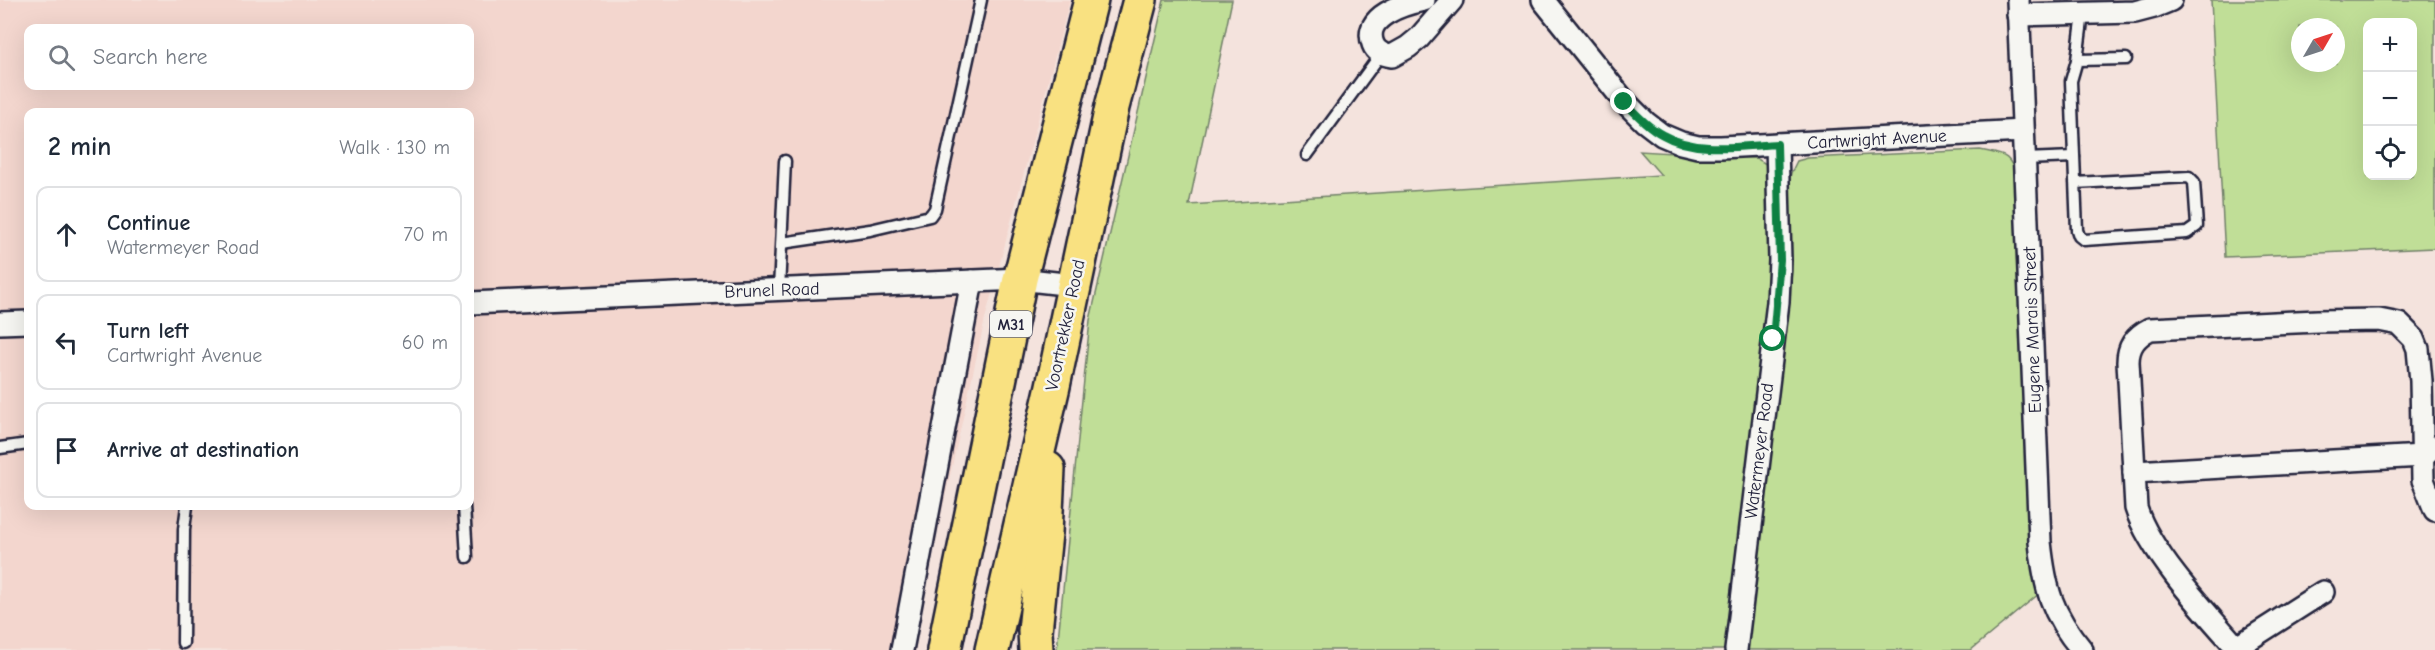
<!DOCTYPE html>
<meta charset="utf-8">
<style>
body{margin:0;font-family:"Comic Neue",sans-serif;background:#f2f2f3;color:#1f2937}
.controls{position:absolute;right:18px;top:18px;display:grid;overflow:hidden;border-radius:12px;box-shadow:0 6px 24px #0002}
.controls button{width:54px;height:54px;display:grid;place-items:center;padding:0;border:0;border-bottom:2px solid #e0e1e3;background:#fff;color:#1f2937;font:30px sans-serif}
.compass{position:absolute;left:2291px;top:18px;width:54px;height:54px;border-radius:50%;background:#fff;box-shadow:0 6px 24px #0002;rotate:51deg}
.stop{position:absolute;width:18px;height:18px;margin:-14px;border:4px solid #0b8043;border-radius:50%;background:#fff}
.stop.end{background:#0b8043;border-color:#fff;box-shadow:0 2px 6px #0008}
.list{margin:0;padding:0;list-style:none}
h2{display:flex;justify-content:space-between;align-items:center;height:78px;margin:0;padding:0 24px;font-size:26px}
h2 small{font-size:20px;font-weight:400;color:#747a83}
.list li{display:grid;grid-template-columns:39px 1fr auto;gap:18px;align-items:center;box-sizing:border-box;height:96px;margin:0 12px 12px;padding:0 12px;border:2px solid #e0e1e3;border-radius:12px}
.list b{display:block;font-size:22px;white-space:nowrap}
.list p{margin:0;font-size:20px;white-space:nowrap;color:#747a83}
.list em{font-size:20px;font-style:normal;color:#747a83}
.icon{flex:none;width:33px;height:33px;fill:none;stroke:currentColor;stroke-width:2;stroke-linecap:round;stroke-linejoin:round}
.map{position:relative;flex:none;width:2435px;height:650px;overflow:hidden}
.search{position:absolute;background:#fff;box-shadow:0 6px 24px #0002;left:24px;top:24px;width:450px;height:66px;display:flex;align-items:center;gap:15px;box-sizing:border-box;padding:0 21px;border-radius:12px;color:#747a83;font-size:22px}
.panel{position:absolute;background:#fff;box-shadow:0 6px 24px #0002;left:24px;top:108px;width:450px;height:402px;border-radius:12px}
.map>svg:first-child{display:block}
.built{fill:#f3d6ce;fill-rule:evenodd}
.green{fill:#c0de97;stroke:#718069;stroke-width:1.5;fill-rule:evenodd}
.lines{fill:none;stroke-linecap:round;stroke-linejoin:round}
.service-casing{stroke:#22223b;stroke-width:15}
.minor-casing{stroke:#22223b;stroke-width:26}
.primary-casing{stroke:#22223b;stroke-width:38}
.service{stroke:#f6f6f2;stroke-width:10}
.minor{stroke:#f6f6f2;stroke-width:21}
.primary{stroke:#f9e181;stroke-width:33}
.route{stroke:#0b8043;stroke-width:8}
.labels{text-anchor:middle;stroke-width:5;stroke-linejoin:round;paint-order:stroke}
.shield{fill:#f6f6f2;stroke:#626272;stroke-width:1.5}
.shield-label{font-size:16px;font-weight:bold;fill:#22223b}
.street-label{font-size:18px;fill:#22223b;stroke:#f6f6f2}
</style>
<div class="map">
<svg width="2435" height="650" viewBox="0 0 2435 650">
<rect width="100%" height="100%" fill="#f4e3dd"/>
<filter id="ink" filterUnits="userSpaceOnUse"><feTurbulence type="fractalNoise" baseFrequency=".0167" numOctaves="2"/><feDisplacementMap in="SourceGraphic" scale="12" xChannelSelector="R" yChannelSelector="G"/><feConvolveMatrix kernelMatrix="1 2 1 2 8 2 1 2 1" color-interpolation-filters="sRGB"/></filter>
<g filter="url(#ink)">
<path class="built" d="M0 0H1070L985 319 911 650H0ZM28 28H470V86H28ZM28 112H470V506H28Z"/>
<g class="green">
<path d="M1164 0H1232L1189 205 1661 175 1640 151 1756 158 1766 164 1771 175 1772 300 1729 650H1057L1090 320Z"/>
<path d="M2211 0H2435V248L2225 257ZM2368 22H2412V176H2368ZM2300 27H2336V63H2300Z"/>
<path d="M1980 150C2002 155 2011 153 2016 177L2040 593 1971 650H1747L1792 271 1788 186 1791 173 1797 161 1808 158Z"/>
</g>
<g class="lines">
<defs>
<g id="service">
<path d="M2077 60 2126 59"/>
<path d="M1307 155 1381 54"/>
<path d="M2024 159 2074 157"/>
<path d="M2075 183 2189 177 2194 182 2197 226 2187 233 2084 240 2079 236 2077 230 2071 81 2077 60 2083 13"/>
<path d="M782 243 870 230 930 216 935 209 981 0"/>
<path d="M779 290 785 161"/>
<path d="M0 448 28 444"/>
<path d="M464 506 467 557"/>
<path d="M183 643 184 529 187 506"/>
</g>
<g id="minor">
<path d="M1424 0C1404 4 1362 16 1373 44 1376 52 1383 55 1392 56L1408 47 1419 38 1452 0"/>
<path d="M1543 0 1625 102 1645 122 1662 135 1681 143 1698 147H1721L2023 131"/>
<path d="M2018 0 2040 542C2045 588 2051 613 2082 650"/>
<path d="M2018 15 2135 12 2154 7 2171 0"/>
<path d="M470 303 1020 279 1073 285"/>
<path d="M0 323 28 322"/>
<path d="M2134 472 2423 456 2433 447"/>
<path d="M2237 647 2323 592"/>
<path d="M902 650 972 281"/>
<path d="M1736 650 1778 302 1780 260 1777 144"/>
<path d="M2239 650C2207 614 2150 553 2136 508L2128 362C2128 346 2136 336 2150 329L2318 321 2379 320 2399 324 2414 339 2418 349 2421 381 2423 480 2435 510"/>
</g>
<g id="primary">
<path d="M944 650 1020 279 1091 0"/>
<path d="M992 650 1053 386 1112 107 1140 0"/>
<path d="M1036 650 1035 631 1045 533 1048 469"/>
</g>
</defs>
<use href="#service" class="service-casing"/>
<use href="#minor" class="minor-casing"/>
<use href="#primary" class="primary-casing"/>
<use href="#service" class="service"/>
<use href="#minor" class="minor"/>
<use href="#primary" class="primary"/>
</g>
</g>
<g class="lines" filter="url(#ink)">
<path class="route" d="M1624 102C1636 114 1648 127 1663 135 1696 154 1740 146 1777 144L1780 260 1773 339"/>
</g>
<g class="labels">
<rect class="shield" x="990" y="311" width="42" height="26" rx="4.5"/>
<g class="shield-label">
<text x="1011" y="330">M31</text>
</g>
<g class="street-label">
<text transform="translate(1877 139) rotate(-3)" y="6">Cartwright Avenue</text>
<text transform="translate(772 290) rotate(-2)" y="6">Brunel Road</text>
<text transform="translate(1065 325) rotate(-78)" y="6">Voortrekker Road</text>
<text transform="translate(2032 330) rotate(-92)" y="6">Eugene Marais Street</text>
<text transform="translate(1759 451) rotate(-83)" y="6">Watermeyer Road</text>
</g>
</g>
</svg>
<div class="controls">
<button>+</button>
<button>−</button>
<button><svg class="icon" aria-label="locate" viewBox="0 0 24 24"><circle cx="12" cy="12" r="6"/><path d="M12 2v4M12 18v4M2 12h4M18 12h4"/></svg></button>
</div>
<svg class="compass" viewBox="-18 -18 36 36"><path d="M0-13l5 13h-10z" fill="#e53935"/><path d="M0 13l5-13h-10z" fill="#747a83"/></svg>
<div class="stop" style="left:1773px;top:339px"></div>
<div class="stop end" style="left:1624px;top:102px"></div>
<div class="search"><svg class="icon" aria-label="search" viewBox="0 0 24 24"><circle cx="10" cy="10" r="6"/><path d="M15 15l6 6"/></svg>Search here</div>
<section class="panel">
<h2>2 min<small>Walk · 130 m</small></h2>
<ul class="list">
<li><svg class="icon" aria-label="ahead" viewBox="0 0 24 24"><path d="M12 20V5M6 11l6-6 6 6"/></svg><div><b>Continue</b><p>Watermeyer Road</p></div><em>70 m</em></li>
<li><svg class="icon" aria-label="left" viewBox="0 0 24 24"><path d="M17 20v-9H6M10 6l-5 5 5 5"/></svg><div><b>Turn left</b><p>Cartwright Avenue</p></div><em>60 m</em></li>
<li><svg class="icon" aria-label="arrive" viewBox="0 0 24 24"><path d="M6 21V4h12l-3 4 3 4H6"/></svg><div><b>Arrive at destination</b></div></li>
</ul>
</section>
</div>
